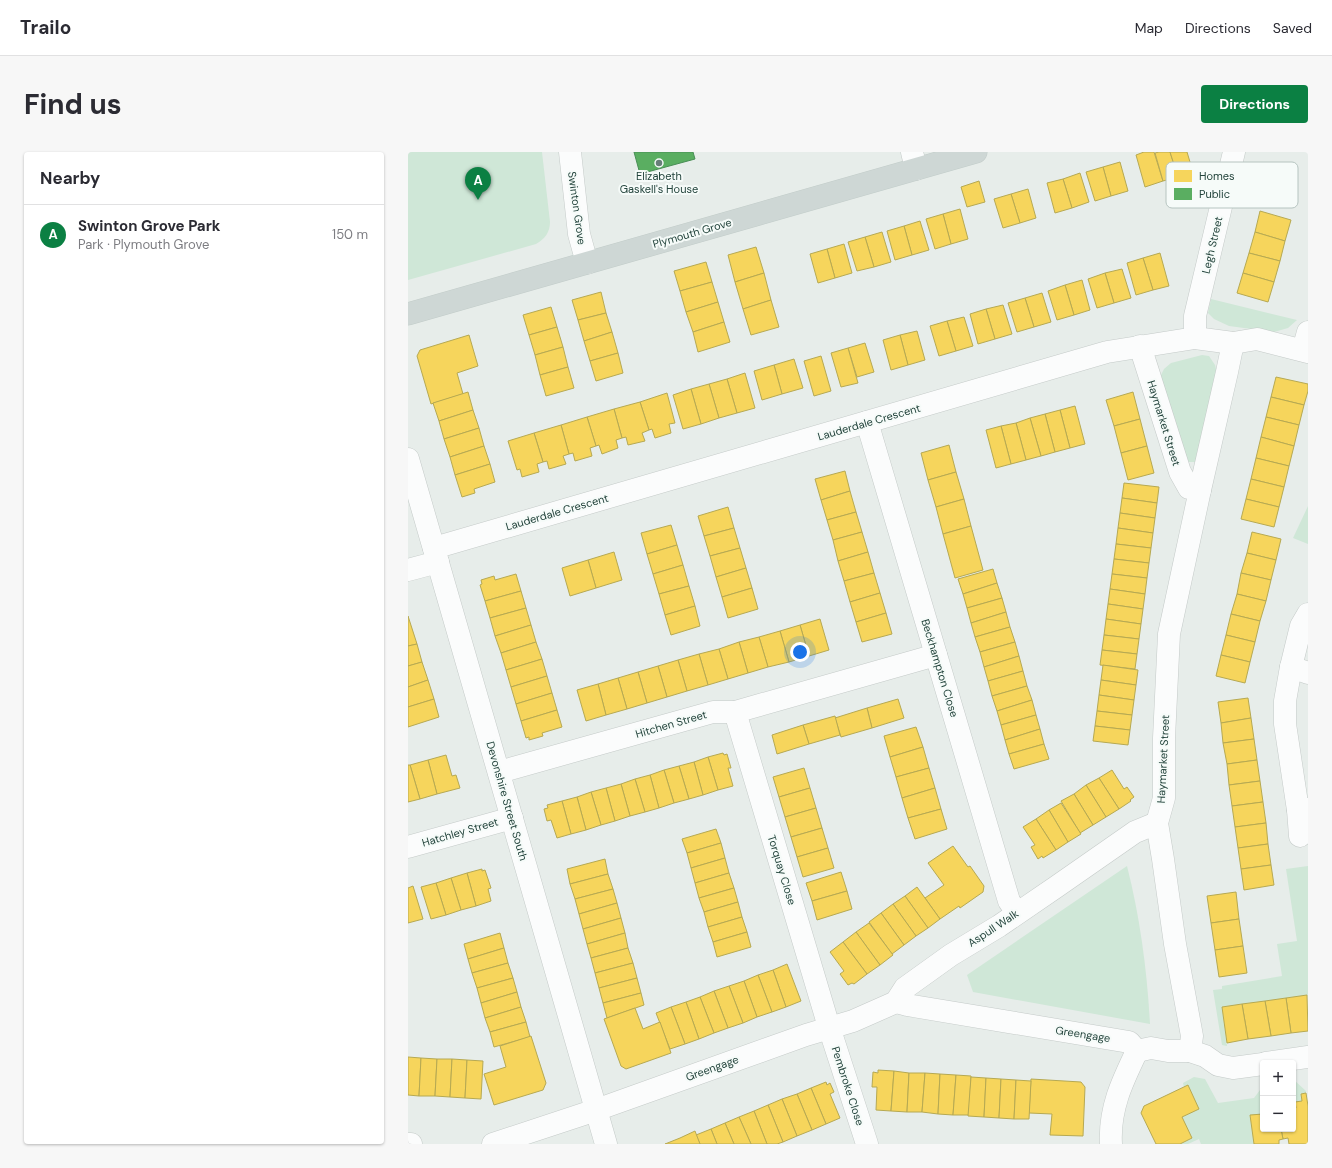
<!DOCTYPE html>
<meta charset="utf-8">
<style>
body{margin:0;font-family:"DM Sans",sans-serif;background:#f7f7f7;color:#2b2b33}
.controls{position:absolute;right:12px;bottom:12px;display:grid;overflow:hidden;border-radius:4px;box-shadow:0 1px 3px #0004}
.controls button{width:36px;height:36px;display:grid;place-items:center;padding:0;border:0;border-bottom:1px solid #e1e1e2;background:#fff;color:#2b2b33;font:20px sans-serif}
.you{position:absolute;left:392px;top:500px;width:14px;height:14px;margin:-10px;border:3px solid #fff;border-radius:50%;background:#1a73e8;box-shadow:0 0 0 6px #1a73e833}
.badge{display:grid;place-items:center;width:26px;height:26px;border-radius:50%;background:#0b8043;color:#fff;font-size:13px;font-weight:700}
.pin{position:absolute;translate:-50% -33px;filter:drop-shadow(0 1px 2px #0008)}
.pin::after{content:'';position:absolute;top:21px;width:14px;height:12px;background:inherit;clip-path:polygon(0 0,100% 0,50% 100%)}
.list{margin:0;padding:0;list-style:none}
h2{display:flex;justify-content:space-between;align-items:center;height:52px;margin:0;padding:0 16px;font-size:17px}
h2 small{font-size:13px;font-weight:400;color:#7c7c81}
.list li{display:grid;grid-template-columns:26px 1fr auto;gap:12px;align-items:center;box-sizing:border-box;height:60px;padding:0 16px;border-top:1px solid #e1e1e2}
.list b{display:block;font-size:15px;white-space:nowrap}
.list p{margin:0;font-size:13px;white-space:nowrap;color:#7c7c81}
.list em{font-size:13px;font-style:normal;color:#7c7c81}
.map{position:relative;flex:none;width:900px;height:992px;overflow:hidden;border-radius:4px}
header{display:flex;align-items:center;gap:24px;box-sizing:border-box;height:56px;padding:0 20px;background:#fff;border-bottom:1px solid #e1e1e2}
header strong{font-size:19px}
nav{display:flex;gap:22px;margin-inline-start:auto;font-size:14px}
.intro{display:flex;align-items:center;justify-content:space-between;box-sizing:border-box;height:96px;padding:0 24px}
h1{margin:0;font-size:28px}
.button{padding:10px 18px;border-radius:4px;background:#0b8043;color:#fff;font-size:14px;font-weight:700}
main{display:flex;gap:24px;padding:0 24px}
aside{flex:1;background:#fff;border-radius:4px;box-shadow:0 1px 3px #0004}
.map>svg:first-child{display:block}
.green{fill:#cfe7d7}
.homes{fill:#f6d55c;stroke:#b6a952}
.public{fill:#5aae61;stroke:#498e56}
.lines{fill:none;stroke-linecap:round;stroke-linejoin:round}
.minor-casing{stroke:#c4cac8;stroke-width:23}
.major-casing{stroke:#c2ccc9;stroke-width:23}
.minor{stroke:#fbfcfc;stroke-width:22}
.major{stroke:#ced7d5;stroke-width:22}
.poi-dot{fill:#677e78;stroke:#f6fbf9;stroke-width:1.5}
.labels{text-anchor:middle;stroke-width:4;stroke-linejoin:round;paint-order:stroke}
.poi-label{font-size:11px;fill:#22433b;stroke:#f6fbf9}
.street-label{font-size:11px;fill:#22433b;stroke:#f6fbf9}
.key{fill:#f6fbf9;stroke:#b6c4c0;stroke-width:1}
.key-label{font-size:11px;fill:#22433b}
</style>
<header>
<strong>Trailo</strong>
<nav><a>Map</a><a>Directions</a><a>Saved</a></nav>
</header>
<div class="intro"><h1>Find us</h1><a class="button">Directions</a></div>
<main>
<aside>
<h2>Nearby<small></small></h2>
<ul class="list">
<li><span class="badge">A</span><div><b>Swinton Grove Park</b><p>Park · Plymouth Grove</p></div><em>150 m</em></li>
</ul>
</aside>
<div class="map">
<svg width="900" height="992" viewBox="0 0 900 992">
<rect width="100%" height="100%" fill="#e7edea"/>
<g class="green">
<path d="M0 0H134L142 70C142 80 137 87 128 92L0 128Z"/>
<path d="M803 147 889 168 880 176 866 180 821 174 806 167 800 161Z"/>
<path d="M794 203 801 204 807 213 809 221 791 306 787 310H780L775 305 752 225 756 217 763 211Z"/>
<path d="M900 354V392L885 386Z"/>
<path d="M719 714C732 765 739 818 742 872L565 840 559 823Z"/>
<path d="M900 714V843L814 855 819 894 814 893 805 838 814 837V834L874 824 869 792 889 789 878 717Z"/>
<path d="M786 925 797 927 810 951 846 946 855 934V962L842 964 846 992H852H793L791 987 780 992H772L784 986 774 965 791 957 780 933 776 935 775 931Z"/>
<path d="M885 927 898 939V941L893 942 894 949 888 956 885 957Z"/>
</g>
<g class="homes">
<path d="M736 0H746L755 29 737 35 728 3Z"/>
<path d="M751 0H762L770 25 755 29 747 1Z"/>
<path d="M762 0H779L785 20 770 25Z"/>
<path d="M712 10 720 39 703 44 695 15Z"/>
<path d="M695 15 703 44 687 49 678 20Z"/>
<path d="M672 21 681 50 664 56 655 27Z"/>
<path d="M655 27 664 56 647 61 639 31Z"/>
<path d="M571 29 577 50 559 55 553 35Z"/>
<path d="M620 37 628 66 612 71 603 42Z"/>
<path d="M603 42 612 71 595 76 586 47Z"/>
<path d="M552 57 560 87 543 92 535 62Z"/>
<path d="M852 59 883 68 877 89 847 80Z"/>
<path d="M535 62 543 92 527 97 518 67Z"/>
<path d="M512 69 521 98 504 103 496 74Z"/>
<path d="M496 74 504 103 487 108 479 79Z"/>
<path d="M474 80 483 110 466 115 457 85Z"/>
<path d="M847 80 877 89 872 109 841 101Z"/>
<path d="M457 85 466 115 449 119 440 90Z"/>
<path d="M436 92 444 121 427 126 419 97Z"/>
<path d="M348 95 356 121 327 130 320 103Z"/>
<path d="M419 97 427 126 410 131 402 102Z"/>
<path d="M752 101 761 134 745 138 735 106Z"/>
<path d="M841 101 872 109 866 130 835 121Z"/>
<path d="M735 106 745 138 728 143 719 111Z"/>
<path d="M298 110 304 130 272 139 266 119Z"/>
<path d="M714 117 723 146 706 151 697 121Z"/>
<path d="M356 121 363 148 335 157 327 130Z"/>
<path d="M697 121 706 151 689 156 680 127Z"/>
<path d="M835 121 866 130 860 150 829 141Z"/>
<path d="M674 128 682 158 666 163 657 133Z"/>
<path d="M304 130 310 150 278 160 272 139Z"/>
<path d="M657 133 666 163 649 168 640 139Z"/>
<path d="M193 140 198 161 170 168 164 148Z"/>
<path d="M634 141 643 170 626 175 617 146Z"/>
<path d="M617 146 626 175 609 180 600 151Z"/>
<path d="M363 148 371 175 343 183 335 157Z"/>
<path d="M310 150 316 170 285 180 278 160Z"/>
<path d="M595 153 604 182 587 187 578 157Z"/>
<path d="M143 155 149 175 121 183 115 163Z"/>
<path d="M578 157 587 187 570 192 562 162Z"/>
<path d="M198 161 204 180 176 189 170 168Z"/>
<path d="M556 165 565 194 548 199 539 169Z"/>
<path d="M539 169 548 199 531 204 522 174Z"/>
<path d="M316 170 322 190 290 200 285 180Z"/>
<path d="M149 175 155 195 127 203 121 183Z"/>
<path d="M509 179 517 208 500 213 492 183Z"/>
<path d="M204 180 210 201 182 209 176 189Z"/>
<path d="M61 183 70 214 49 221 55 242 23 252 9 204 12 198Z"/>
<path d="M492 183 500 213 483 218 475 188Z"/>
<path d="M457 191 466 220 449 225 440 196Z"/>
<path d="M155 195 160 215 132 223 127 203Z"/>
<path d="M440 196 450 231 433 235 423 201Z"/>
<path d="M210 201 215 221 188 229 182 209Z"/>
<path d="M413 204 423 239 406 244 396 209Z"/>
<path d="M386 207 395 236 374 242 366 213Z"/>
<path d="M366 213 374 242 354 248 346 219Z"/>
<path d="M160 215 166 236 138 244 132 223Z"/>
<path d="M337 221 347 256 329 261 319 227Z"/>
<path d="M868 225 900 232V239L896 253 863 245Z"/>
<path d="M319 227 329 261 311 266 301 232Z"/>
<path d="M301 232 311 266 293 272 283 237Z"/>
<path d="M283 237 293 272 275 277 265 243Z"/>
<path d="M60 240 65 258 31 269 25 251Z"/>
<path d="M725 240 732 267 706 274 698 248Z"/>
<path d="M259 241 267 271 261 272 263 281 247 286 244 277 241 278 232 250Z"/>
<path d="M863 245 896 253 891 273 858 265Z"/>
<path d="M232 250 241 278 234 281 237 289 220 293 218 285 214 286 206 257Z"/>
<path d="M667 254 677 292 662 296 652 258Z"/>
<path d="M206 257 214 286 208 288 210 296 194 302 191 293 188 294 179 265Z"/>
<path d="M65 258 71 276 36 287 31 269Z"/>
<path d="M652 258 662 296 647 300 637 262Z"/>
<path d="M637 262 647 300 633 304 622 266Z"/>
<path d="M179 265 188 294 182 296 184 304 167 309 165 301 161 302 153 273Z"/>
<path d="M858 265 891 273 886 294 853 285Z"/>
<path d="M622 266 633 304 618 308 608 271Z"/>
<path d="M732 267 739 294 713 301 706 274Z"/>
<path d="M608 271 618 308 603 312 593 274Z"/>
<path d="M153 273 161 302 155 304 158 312 141 317 139 309 135 310 126 281Z"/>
<path d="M593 274 603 312 588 316 578 278Z"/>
<path d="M71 276 76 294 42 305 36 287Z"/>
<path d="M126 281 135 310 129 312 131 320 114 325 112 317 109 318 100 289Z"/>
<path d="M853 285 886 294 881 314 848 306Z"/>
<path d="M541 293 548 320 520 328 513 301Z"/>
<path d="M76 294 82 312 47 323 42 305Z"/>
<path d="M739 294 746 321 720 328 713 301Z"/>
<path d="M848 306 881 314 876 335 843 327Z"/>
<path d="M82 312 87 330 66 337 67 341 54 345 47 323Z"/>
<path d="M437 319 442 339 413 348 407 327Z"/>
<path d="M548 320 556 347 528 355 520 328Z"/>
<path d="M843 327 876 335 871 355 838 347Z"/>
<path d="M716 331 751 335 749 351 714 346Z"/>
<path d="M442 339 448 360 419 368 413 348Z"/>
<path d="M714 346 749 351 747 366 712 361Z"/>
<path d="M556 347 563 374 535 382 528 355Z"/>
<path d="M838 347 871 355 866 375 833 367Z"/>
<path d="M320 355 326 376 296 384 290 364Z"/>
<path d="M448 360 454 380 425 388 419 368Z"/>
<path d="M712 361 747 366 745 381 710 376Z"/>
<path d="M263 373 269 393 239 402 233 381Z"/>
<path d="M563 374 575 418 547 426 535 382Z"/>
<path d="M326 376 332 396 302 404 296 384Z"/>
<path d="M710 376 745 381 743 396 708 392Z"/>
<path d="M454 380 460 400 430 409 425 388Z"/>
<path d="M844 380 873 387 868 408 839 401Z"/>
<path d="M708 392 743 396 741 411 706 407Z"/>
<path d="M269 393 275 413 245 422 239 402Z"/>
<path d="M332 396 338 416 308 425 302 404Z"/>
<path d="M206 400 214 428 188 436 180 408Z"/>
<path d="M460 400 466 421 436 429 430 409Z"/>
<path d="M839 401 868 408 863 428 833 421Z"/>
<path d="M706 407 741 411 739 426 704 422Z"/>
<path d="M180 408 188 436 162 444 154 416Z"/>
<path d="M275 413 281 434 251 442 245 422Z"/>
<path d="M338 416 344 436 314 445 308 425Z"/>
<path d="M585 417 589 431 555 442 550 427Z"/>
<path d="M466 421 472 441 442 450 436 429Z"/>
<path d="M833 421 863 428 858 449 829 442Z"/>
<path d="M108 422 113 439 77 449 72 433 74 432 73 428 86 424 87 428Z"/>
<path d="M704 422 739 426 737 442 702 437Z"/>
<path d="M589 431 594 446 559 456 555 442Z"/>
<path d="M281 434 287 454 257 463 251 442Z"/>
<path d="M344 436 350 457 320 466 314 445Z"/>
<path d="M702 437 737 442 735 457 700 452Z"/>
<path d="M113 439 118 456 82 466 77 449Z"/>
<path d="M472 441 478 461 448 470 442 450Z"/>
<path d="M829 442 858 449 852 469 823 462Z"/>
<path d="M594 446 598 460 563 471 559 456Z"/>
<path d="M700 452 735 457 733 472 698 467Z"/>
<path d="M287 454 292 474 263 483 257 463Z"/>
<path d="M118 456 123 473 87 484 82 466Z"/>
<path d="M598 460 602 475 567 485 563 471Z"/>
<path d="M478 461 484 482 454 490 448 470Z"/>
<path d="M823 462 852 469 847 490 818 483Z"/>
<path d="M0 464 9 492 0 494Z"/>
<path d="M412 467 421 498 401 504 392 473Z"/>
<path d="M698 467 733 472 731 487 696 483Z"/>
<path d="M123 473 128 490 93 501 87 484Z"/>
<path d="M392 473 401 504 381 510 372 479Z"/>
<path d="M602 475 607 490 572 500 567 485Z"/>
<path d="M372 479 381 510 360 515 351 485Z"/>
<path d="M696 483 731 487 729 502 694 498Z"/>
<path d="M818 483 847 490 842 510 813 503Z"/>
<path d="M351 485 360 515 340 521 331 490Z"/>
<path d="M128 490 134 507 98 518 93 501Z"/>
<path d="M331 490 340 521 320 527 311 497Z"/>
<path d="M607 490 611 504 576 515 572 500Z"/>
<path d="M9 492 14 510 0 514V494Z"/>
<path d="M311 497 320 527 300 533 291 502Z"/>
<path d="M694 498 729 502 727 517 692 513Z"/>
<path d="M291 502 300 533 279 539 270 508Z"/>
<path d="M813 503 842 510 837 531 808 524Z"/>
<path d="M611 504 615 519 580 529 576 515Z"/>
<path d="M134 507 139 524 103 535 98 518Z"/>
<path d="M270 508 279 539 259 545 250 514Z"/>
<path d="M14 510 20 528 0 535V514Z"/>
<path d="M695 513 730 518 728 533 693 528Z"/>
<path d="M250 514 259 545 239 551 230 520Z"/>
<path d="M615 519 619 534 584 544 580 529Z"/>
<path d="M230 520 239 551 219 557 210 526Z"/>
<path d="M139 524 144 541 108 552 103 535Z"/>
<path d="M210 526 219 557 198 563 190 532Z"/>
<path d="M20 528 26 547 0 555V535Z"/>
<path d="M693 528 728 533 726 548 691 543Z"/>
<path d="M190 532 198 563 178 569 169 538Z"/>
<path d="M619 534 624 548 589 559 584 544Z"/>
<path d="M144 541 149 558 113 569 108 552Z"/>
<path d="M691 543 726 548 724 563 689 559Z"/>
<path d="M840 546 843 566 813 571 810 550Z"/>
<path d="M26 547 31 565 0 575V555Z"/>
<path d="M490 547 496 566 464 576 459 556Z"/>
<path d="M624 548 628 563 593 573 589 559Z"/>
<path d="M459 556 464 576 433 585 427 566Z"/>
<path d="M149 558 154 575 134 581 135 584 121 588V585L118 586 113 569Z"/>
<path d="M689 559 724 563 722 578 687 574Z"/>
<path d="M628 563 632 577 597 588 593 573Z"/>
<path d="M427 564 432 583 401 592 395 573Z"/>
<path d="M843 566 846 587 815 591 813 571Z"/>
<path d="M395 573 401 592 369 602 364 583Z"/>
<path d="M687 574 722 578 720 593 685 589Z"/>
<path d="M508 575 515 595 482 605 476 584Z"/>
<path d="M632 577 636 592 601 602 597 588Z"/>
<path d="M846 587 849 608 819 612 815 591Z"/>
<path d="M636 592 641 607 606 617 601 602Z"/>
<path d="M515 595 521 616 488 625 482 605Z"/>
<path d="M315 601 316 603 319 602 323 616H320L325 634 310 638 300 605Z"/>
<path d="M38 603 44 624 48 623 52 636 29 642 20 608Z"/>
<path d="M300 605 310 638 295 643 286 610Z"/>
<path d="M20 608 29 642 12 647 2 613Z"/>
<path d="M849 608 852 629 821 633 819 612Z"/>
<path d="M286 610 295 643 281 647 271 614Z"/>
<path d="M0 613H2L12 647 0 650Z"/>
<path d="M271 614 281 647 266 651 256 618Z"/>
<path d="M396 616 402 636 371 645 365 625Z"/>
<path d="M521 616 527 636 494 646 488 625Z"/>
<path d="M256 618 266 651 251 656 242 623Z"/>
<path d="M704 618 716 637 719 635 726 645 722 648 723 649 711 657 691 626Z"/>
<path d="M242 623 251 656 237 660 227 627Z"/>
<path d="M691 626 711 657 698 665 678 633Z"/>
<path d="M227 627 237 660 222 664 213 632Z"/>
<path d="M852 629 855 650 824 654 821 633Z"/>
<path d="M213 632 222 664 207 669 198 636Z"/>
<path d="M678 633 698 665 685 673 666 642Z"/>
<path d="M198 636 207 669 193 673 183 640Z"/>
<path d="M402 636 408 656 377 665 371 645Z"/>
<path d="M527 636 533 657 500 666 494 646Z"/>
<path d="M183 640 193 673 178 678 169 645Z"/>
<path d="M666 642 685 673 672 681 653 649Z"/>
<path d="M169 645 178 678 163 682 154 649Z"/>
<path d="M154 649 163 682 149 686 143 668 139 669 136 657 140 656 139 653Z"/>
<path d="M855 650 858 671 827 675 824 654Z"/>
<path d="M653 651 673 682 660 690 641 658Z"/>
<path d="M408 656 414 676 383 685 377 665Z"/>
<path d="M533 657 539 677 507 687 500 666Z"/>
<path d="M641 658 660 690 648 698 628 667Z"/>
<path d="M628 667 648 698 635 706 634 704 630 707 623 695 627 693 615 675Z"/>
<path d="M858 671 860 692 830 696 827 675Z"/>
<path d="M414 676 420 696 389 705 383 685Z"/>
<path d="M308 677 313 691 279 701 274 687Z"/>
<path d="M313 691 317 706 283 716 279 701Z"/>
<path d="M860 692 863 713 833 717 830 696Z"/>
<path d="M545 694 560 715 562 714 576 734 575 740 552 756 551 754 532 767 517 746 536 733 520 711Z"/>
<path d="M420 696 426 716 395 725 389 705Z"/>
<path d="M317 706 321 721 287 731 283 716Z"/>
<path d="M197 707 200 722 162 732 159 717Z"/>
<path d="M863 713 866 733 836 738 833 717Z"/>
<path d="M74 717V719L77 718 83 736 80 737 83 749 68 754 59 721Z"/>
<path d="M433 720 439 739 404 749 398 731Z"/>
<path d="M59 721 68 754 53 758 43 726Z"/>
<path d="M321 721 326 736 291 746 287 731Z"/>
<path d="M200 722 205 737 167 747 162 732Z"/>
<path d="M43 726 53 758 38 763 28 731Z"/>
<path d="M28 731 38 763 23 767 13 735Z"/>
<path d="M5 734 15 767 0 771V736Z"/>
<path d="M509 735 532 767 520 776 497 744Z"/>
<path d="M326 736 330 750 296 760 291 746Z"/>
<path d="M205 737 209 751 171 762 167 747Z"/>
<path d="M439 739 444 757 409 768 404 749Z"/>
<path d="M828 740 831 767 803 771 799 744Z"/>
<path d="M497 744 520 776 508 784 485 752Z"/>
<path d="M330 750 334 765 300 775 296 760Z"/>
<path d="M209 751 213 766 175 777 171 762Z"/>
<path d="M485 752 508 784 496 793 473 761Z"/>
<path d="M473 761 496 793 484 802 461 770Z"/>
<path d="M334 765 339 780 305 790 300 775Z"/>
<path d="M213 766 217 781 179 792 175 777Z"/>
<path d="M831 767 835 794 807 798 803 771Z"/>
<path d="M461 771 485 803 472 813 448 780Z"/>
<path d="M339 780 343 795 309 805 305 790Z"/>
<path d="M448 780 472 813 459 822 435 790Z"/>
<path d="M92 781 96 796 60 807 56 792Z"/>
<path d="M217 781 220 796 183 806 179 792Z"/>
<path d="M435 790 459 822 446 832 444 831 440 833 432 822 436 819 422 800Z"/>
<path d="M835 794 839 821 811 825 807 798Z"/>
<path d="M96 796 100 811 64 821 60 807Z"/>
<path d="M220 796 225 811 187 821 183 806Z"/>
<path d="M100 811 105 826 69 836 64 821Z"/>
<path d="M225 811 229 826 191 836 187 821Z"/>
<path d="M379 812 393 849 378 855 365 818Z"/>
<path d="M365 818 378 855 364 860 350 823Z"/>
<path d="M350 823 364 860 349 865 336 829Z"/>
<path d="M105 826 109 840 73 851 69 836Z"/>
<path d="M229 826 233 841 195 851 191 836Z"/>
<path d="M336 829 349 865 335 871 321 834Z"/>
<path d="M321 834 335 871 320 876 306 839Z"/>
<path d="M306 839 320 876 306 881 292 845Z"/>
<path d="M109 840 113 855 77 866 73 851Z"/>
<path d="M233 841 236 853 199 866 195 851Z"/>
<path d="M899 843 900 879 883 881 878 846Z"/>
<path d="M292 845 306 881 291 887 278 850Z"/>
<path d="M878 846 883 881 863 884 857 849Z"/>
<path d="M857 849 863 884 840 887 834 852Z"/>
<path d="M278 850 291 887 277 892 263 855Z"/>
<path d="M834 852 840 887 819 891 814 855Z"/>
<path d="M113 855 118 870 82 880 77 866Z"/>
<path d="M263 855 277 892 262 897 248 861Z"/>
<path d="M227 856 235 877 252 870 263 901 218 917 213 914 196 867Z"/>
<path d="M118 870 122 885 86 895 82 880Z"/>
<path d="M123 884 138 931 135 938 86 953 76 922 98 915 92 894Z"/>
<path d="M0 905 13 906 11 944 0 943Z"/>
<path d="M13 906 29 907 27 944H11Z"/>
<path d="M29 907H44L42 945 27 944Z"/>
<path d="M44 907 59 908 57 946 42 945Z"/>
<path d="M59 908 75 909 73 947 57 946Z"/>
<path d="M470 918 486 919 483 959 468 958 469 935H464L465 920 470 921Z"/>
<path d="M486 919 501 921 499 960 483 959Z"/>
<path d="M501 921H517L514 960H499Z"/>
<path d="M517 921 532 922 530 962 514 960Z"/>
<path d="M532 922 548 923 545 963 530 962Z"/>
<path d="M548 923 563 924 561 963H545Z"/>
<path d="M563 925 578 926 576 965 560 964Z"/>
<path d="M578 926 593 927 591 966 576 965Z"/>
<path d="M593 927 608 928 606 967 591 966Z"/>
<path d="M623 927 673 930 677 935 675 984 642 983 644 962 621 961Z"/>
<path d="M608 928 623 929 621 967H606Z"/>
<path d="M418 930 419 933 422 931 426 940 422 942 432 966 418 972 403 936Z"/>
<path d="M780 933 791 957 774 965 784 986 772 992H748L733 961 736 954Z"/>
<path d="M403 936 418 972 404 978 389 942Z"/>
<path d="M898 941 900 954V992H881L880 986 875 987 873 977H885V957L888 956 887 950 894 949 893 942Z"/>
<path d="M389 942 404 978 389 984 374 947Z"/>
<path d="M374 947 389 984 375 990 360 953Z"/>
<path d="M360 953 375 990 369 992H359L346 959Z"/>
<path d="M346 959 359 992H343L331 965Z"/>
<path d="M855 962V977H873L875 987 871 988V992H846L842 963Z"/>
<path d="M331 965 343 992H326L317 971Z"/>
<path d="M317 971 326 992H309L303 977Z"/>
<path d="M303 977 309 992H292L288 983Z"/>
<path d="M287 979 292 992H257L272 986Z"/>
</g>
<path class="public" d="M226 0H285L287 7 232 22Z"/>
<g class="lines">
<defs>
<g id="minor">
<path d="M162 0 171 82 179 111"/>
<path d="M504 0 508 17"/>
<path d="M787 186V164L826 0"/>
<path d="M732 194 772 320 781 336 792 338"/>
<path d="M895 198 900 180"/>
<path d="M459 270 601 749 609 761"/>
<path d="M0 307 198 992"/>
<path d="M26 396 699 200 787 186 825 191 849 187 900 200"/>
<path d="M0 418 30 410"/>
<path d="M900 462 893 474 883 515 900 521"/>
<path d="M883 515 877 549V572L890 658 900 657"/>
<path d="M327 560 421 875 459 992"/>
<path d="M91 620 305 560H327L528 503"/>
<path d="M890 658 892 684"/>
<path d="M0 695 104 666"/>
<path d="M488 850 499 853 721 890 729 899"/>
<path d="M729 899 743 896 760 899H782L797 904 810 913 825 916 855 912"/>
<path d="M782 899 784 884 767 792 755 707 749 671 756 646V586L761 482 792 338 819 220 825 191"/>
<path d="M858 911 900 905"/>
<path d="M0 992H3"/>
<path d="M85 992 188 958 398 883 445 869 488 850 497 836 543 803 591 774 648 735 727 680 749 671"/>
<path d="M703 992C701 957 714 930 729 899"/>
</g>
<path id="major" d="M0 162 568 0"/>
</defs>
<use href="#minor" class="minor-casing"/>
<use href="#major" class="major-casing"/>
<use href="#minor" class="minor"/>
<use href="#major" class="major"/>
</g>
<circle class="poi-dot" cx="251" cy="11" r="4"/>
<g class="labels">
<g class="poi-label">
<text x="251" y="28">Elizabeth<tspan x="251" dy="13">Gaskell's House</tspan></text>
</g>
<g class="street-label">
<text transform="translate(169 56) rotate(82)" y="4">Swinton Grove</text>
<text transform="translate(284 81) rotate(-16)" y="4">Plymouth Grove</text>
<text transform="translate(804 93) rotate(-77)" y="4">Legh Street</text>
<text transform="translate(461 270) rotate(-16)" y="4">Lauderdale Crescent</text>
<text transform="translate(756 271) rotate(73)" y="4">Haymarket Street</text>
<text transform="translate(149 360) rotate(-16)" y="4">Lauderdale Crescent</text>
<text transform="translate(532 516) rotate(73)" y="4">Beckhampton Close</text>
<text transform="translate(263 572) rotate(-16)" y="4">Hitchen Street</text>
<text transform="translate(755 607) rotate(-87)" y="4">Haymarket Street</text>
<text transform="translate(99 649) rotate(74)" y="4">Devonshire Street South</text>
<text transform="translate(52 680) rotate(-16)" y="4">Hatchley Street</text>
<text transform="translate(374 718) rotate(73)" y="4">Torquay Close</text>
<text transform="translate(585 776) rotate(-33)" y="4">Aspull Walk</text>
<text transform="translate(675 882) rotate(9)" y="4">Greengage</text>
<text transform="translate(304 916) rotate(-20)" y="4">Greengage</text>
<text transform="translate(440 934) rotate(72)" y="4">Pembroke Close</text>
</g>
</g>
<rect x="758" y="10" width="132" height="46" rx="6" class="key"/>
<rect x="766" y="18" width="18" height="12" fill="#f6d55c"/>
<rect x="766" y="36" width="18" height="12" fill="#5aae61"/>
<g class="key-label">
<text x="791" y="28">Homes</text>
<text x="791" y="46">Public</text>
</g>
</svg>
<div class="controls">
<button>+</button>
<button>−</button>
</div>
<div class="you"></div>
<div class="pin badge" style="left:70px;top:48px">A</div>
</div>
</main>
